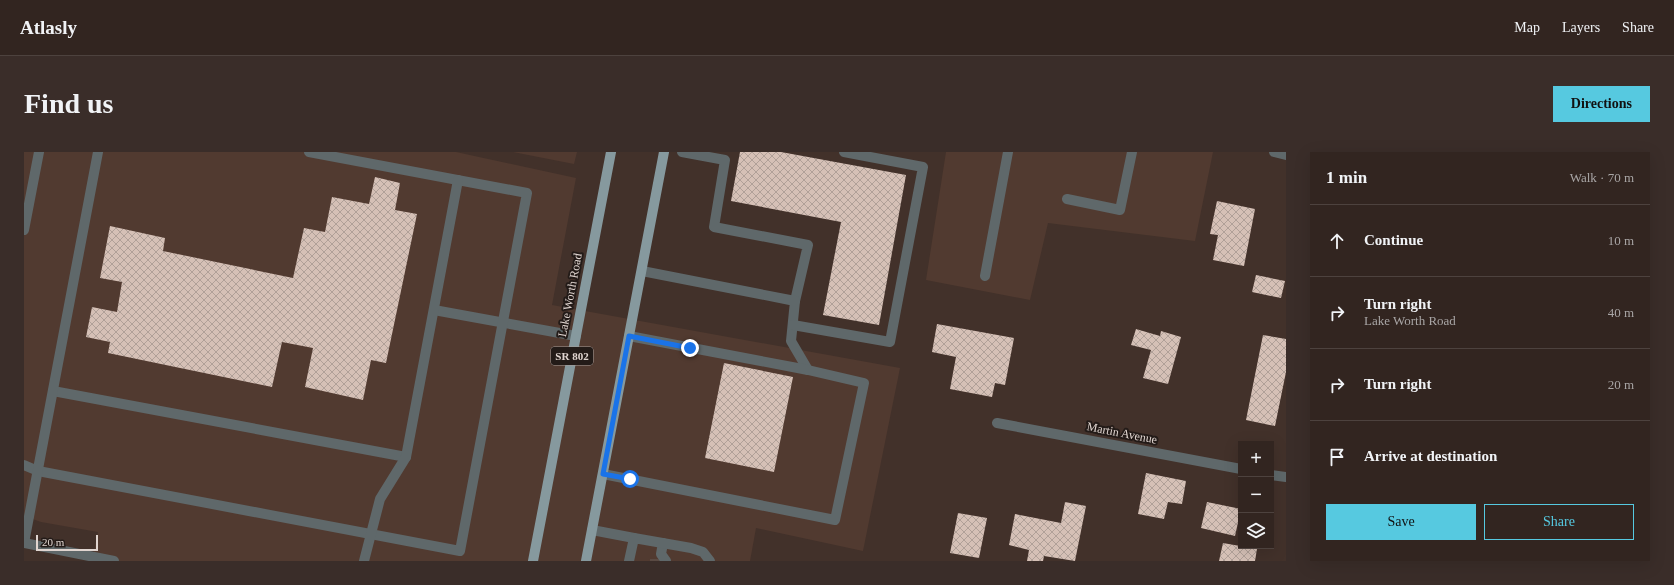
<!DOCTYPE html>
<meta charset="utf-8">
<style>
body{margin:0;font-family:"Times New Roman",serif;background:#3a2d29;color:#f1f3f6}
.controls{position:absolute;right:12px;bottom:12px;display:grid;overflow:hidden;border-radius:0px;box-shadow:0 4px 16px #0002}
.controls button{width:36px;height:36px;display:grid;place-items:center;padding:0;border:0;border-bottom:1px solid #4d423e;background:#322520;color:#f1f3f6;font:20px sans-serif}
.scale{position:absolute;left:12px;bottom:10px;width:62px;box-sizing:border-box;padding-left:4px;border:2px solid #e0d5d0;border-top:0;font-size:11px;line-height:14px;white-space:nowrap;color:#e0d5d0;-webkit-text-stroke:3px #231b18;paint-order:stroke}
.stop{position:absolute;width:12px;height:12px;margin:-9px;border:3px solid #1a73e8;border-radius:50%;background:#fff}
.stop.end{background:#1a73e8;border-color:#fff;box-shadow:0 1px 4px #0008}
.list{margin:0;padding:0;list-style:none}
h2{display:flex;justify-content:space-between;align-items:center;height:52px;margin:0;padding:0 16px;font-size:17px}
h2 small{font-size:13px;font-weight:400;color:#a8a5a5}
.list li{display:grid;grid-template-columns:26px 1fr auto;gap:12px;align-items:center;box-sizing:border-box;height:72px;padding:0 16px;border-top:1px solid #4d423e}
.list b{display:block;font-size:15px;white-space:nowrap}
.list p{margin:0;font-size:13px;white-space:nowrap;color:#a8a5a5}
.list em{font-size:13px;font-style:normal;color:#a8a5a5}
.actions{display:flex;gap:8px;padding:12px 16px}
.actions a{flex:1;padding:9px 0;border:1px solid #56c9e0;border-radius:0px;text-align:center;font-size:14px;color:#56c9e0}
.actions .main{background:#56c9e0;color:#111}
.icon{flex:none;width:22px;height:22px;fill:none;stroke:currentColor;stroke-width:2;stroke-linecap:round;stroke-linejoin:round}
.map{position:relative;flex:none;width:1262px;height:409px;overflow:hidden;border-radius:0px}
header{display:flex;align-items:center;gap:24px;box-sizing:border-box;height:56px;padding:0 20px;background:#322520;border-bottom:1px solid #4d423e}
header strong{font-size:19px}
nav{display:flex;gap:22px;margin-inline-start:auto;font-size:14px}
.intro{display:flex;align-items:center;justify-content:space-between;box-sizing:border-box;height:96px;padding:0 24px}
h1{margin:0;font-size:28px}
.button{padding:10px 18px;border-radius:0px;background:#56c9e0;color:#111;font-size:14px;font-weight:700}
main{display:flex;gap:24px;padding:0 24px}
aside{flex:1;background:#322520;border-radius:0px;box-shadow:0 4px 16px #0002}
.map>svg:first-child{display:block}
.built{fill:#513a30}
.building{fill:url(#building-cross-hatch)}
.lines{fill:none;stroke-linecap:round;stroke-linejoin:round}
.minor-tunnel{stroke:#5a4a43;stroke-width:10;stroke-dasharray:10 5;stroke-linecap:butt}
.minor{stroke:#5f686a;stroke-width:10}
.major{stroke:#86999e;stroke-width:10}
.route{stroke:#1a73e8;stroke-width:5}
.labels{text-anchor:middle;stroke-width:4;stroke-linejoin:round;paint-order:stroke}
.shield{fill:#231b18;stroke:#a79d99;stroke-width:1}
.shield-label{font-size:11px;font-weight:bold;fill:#e0d5d0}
.street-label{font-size:12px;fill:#e0d5d0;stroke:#231b18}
</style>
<header>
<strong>Atlasly</strong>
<nav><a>Map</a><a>Layers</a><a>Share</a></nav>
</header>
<div class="intro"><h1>Find us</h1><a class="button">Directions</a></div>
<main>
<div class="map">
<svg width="1262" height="409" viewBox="0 0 1262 409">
<defs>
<pattern id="building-cross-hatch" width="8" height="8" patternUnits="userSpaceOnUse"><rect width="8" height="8" fill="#d5c0b6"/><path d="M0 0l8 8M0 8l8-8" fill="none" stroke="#b0a098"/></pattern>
</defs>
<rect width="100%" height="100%" fill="#42312a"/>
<g class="built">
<path d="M0 0H432L552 26 528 153 876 216 839 399 732 376 726 409H68L74 380 17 370 0 364Z"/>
<path d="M489 0H553L550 12Z"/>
<path d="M922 0H1189L1171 89 1024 71 1006 148 902 128Z"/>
</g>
<g class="building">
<path d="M716 0H757L882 23 855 173 799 163 817 70 707 49Z"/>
<path d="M351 25 376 31 371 58 393 62 362 211 347 208 339 248 281 235 289 196 258 190 248 235 84 201 86 190 62 185 68 155 93 160 98 130 76 126 86 74 141 86 139 99 269 126 280 76 301 80 308 45 345 52Z"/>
<path d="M1193 49 1231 57 1220 114 1189 108 1194 83 1186 82Z"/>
<path d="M1232 123 1261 129 1257 146 1228 140Z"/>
<path d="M913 172 990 186 981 233 971 231 968 245 926 237 932 205 908 200Z"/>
<path d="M1112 177 1136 184 1137 179 1157 185 1144 232 1119 226 1127 198 1107 193Z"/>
<path d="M1239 183 1262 187V220L1251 274 1222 268Z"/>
<path d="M700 211 769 225 750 320 681 306Z"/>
<path d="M1122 321 1162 329 1158 352 1144 350 1140 367 1114 362Z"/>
<path d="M1041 350 1062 354 1051 409 1020 404 1019 409H1003L1005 398 985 393 991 362 1037 371Z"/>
<path d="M1183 350 1217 357 1211 384 1177 376Z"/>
<path d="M934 361 963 366 955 406 926 401Z"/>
<path d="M1199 391 1233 397 1231 409H1195Z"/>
</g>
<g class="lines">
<path class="minor-tunnel" d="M631 409V407"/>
<g class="minor">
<path d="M658 0 701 8 690 75 784 93 771 149"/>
<path d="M1250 0 1262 3"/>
<path d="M1043 47 1096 58 1108 0"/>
<path d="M0 78 15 0"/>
<path d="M618 119 771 149 767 189 784 218"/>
<path d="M961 124 984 0"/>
<path d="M410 158 552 184"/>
<path d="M769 173 866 190 899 15 820 0"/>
<path d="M29 239 382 305"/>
<path d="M973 271 1217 317"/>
<path d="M0 313 14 319 436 399 503 41 285 0"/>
<path d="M579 322 811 368 840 231 784 218 605 184"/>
<path d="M1247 323 1262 325"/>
<path d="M568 378 610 386"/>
<path d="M0 391 74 0"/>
<path d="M0 391 90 409"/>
<path d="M639 391 637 402 642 409"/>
<path d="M340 409 356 347 382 305 434 28"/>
<path d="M605 409 610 386 667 396 679 400 686 409"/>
</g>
<g class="major">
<path d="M509 409 587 0"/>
<path d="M562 409 640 0"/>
</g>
</g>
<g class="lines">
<path class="route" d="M606 327 579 322 605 184 666 196"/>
</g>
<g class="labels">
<rect class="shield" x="527" y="195" width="42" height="18" rx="3"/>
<g class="shield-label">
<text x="548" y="208">SR 802</text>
</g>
<g class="street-label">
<text transform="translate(546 143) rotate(-79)" y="4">Lake Worth Road</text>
<text transform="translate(1098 281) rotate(11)" y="4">Martin Avenue</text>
</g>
</g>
</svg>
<div class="controls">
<button>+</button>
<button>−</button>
<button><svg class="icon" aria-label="layers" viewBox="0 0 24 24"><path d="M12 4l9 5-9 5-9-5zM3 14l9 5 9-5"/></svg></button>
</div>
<div class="scale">20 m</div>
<div class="stop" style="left:606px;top:327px"></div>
<div class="stop end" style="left:666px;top:196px"></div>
</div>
<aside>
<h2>1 min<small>Walk · 70 m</small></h2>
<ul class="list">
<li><svg class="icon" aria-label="ahead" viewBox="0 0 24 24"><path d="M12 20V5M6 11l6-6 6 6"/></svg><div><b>Continue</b></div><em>10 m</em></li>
<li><svg class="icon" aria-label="right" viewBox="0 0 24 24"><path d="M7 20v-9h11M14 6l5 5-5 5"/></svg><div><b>Turn right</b><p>Lake Worth Road</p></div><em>40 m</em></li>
<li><svg class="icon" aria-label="right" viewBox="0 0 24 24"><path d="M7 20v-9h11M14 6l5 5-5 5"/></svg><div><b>Turn right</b></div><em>20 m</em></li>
<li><svg class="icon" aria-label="arrive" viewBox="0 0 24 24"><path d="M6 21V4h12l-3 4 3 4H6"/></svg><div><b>Arrive at destination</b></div></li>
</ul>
<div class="actions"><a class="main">Save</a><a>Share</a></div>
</aside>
</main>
